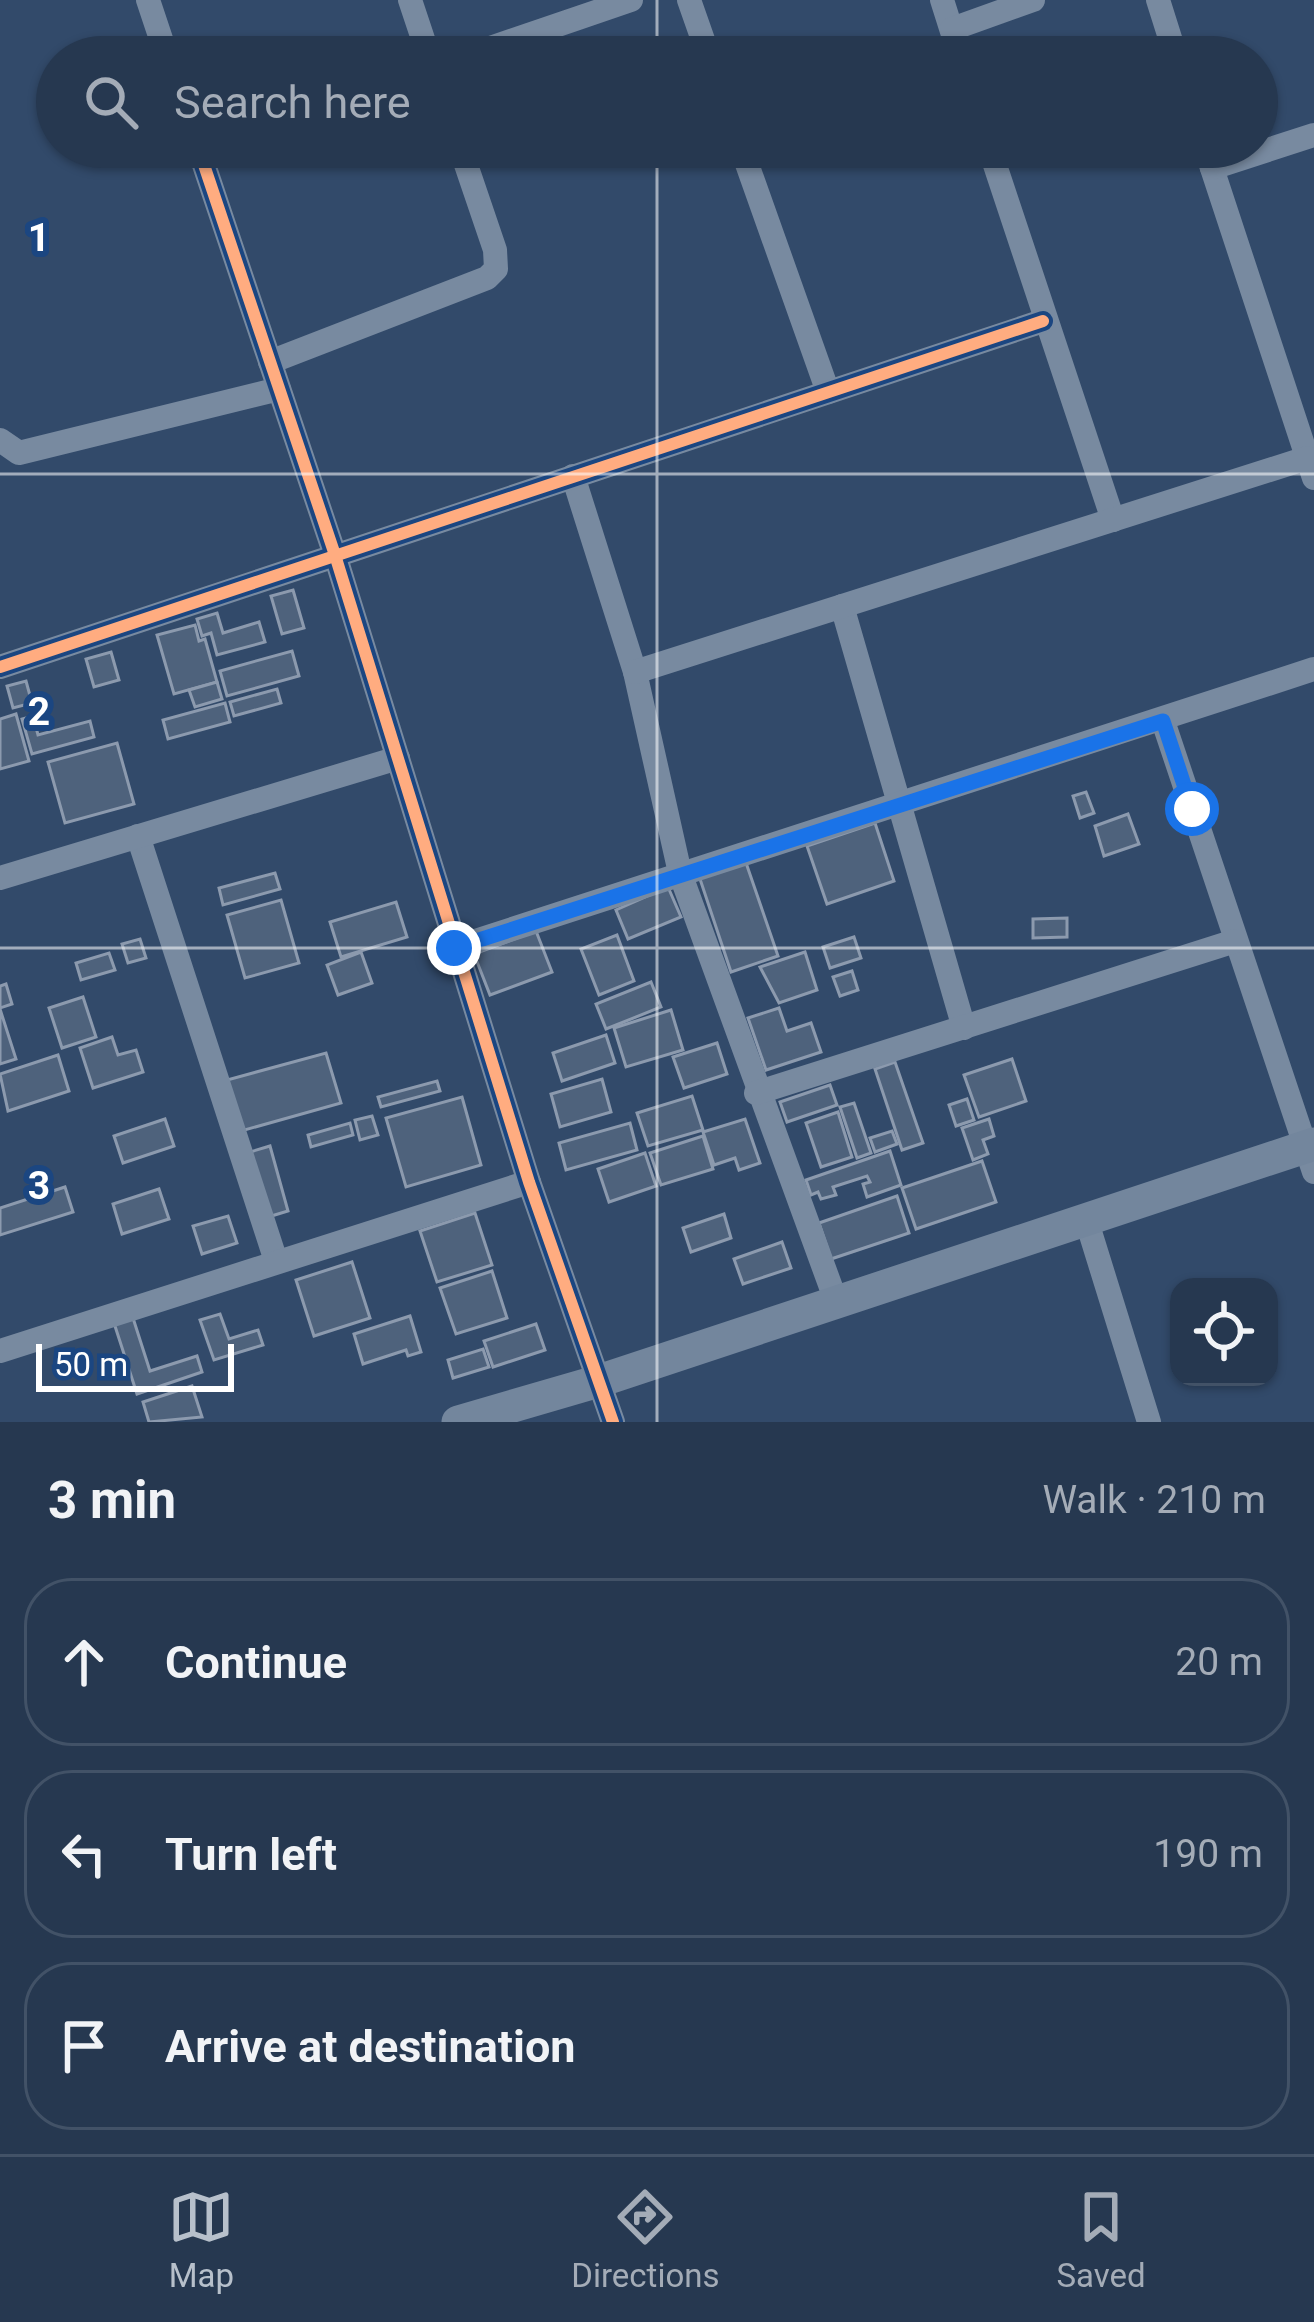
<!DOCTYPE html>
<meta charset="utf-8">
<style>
body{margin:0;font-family:Roboto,sans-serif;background:#32435a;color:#f1f3f6}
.controls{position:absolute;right:36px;bottom:36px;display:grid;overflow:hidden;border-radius:24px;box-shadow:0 3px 9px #0004}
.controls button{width:108px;height:108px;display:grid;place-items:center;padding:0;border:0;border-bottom:3px solid #425267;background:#263850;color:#f1f3f6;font:60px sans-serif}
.scale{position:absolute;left:36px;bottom:30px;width:198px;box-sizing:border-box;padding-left:12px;border:6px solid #fff;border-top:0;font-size:33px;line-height:42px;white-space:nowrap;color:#fff;-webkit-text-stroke:9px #1b4681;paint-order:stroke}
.stop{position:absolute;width:36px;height:36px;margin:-27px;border:9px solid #1a73e8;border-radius:50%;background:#fff}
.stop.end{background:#1a73e8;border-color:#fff;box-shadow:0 3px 12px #0008}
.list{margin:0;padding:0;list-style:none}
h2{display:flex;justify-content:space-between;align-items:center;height:156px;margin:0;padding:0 48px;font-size:51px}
h2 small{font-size:39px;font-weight:400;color:#a4acb7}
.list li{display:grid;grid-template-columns:78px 1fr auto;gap:36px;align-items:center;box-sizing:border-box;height:168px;margin:0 24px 24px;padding:0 24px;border:3px solid #425267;border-radius:48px}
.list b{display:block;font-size:45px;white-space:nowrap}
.list em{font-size:39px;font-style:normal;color:#a4acb7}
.icon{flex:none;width:66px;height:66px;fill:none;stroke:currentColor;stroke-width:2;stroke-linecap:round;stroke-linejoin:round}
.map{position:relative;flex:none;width:1314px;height:1422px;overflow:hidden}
.search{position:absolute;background:#263850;box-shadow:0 3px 9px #0004;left:36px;right:36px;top:36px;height:132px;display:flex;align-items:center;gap:30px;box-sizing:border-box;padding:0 42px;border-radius:66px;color:#a4acb7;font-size:45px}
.sheet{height:732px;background:#263850}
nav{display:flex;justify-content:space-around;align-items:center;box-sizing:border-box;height:168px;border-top:3px solid #425267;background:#263850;font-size:33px;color:#a4acb7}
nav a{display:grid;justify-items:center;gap:6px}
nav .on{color:#b7c0cb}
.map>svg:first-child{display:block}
.building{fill:#4e627c;stroke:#8c9aae;stroke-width:3}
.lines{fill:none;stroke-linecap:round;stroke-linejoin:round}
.street{stroke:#788aa0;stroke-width:24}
.secondary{stroke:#73869d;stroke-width:33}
.cycleway-casing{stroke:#1b4681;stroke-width:20}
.cycleway{stroke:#ffac80;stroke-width:12}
.route{stroke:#1a73e8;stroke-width:15}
.grid{fill:none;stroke:#fff;stroke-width:3;stroke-opacity:0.55}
.grid-label{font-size:39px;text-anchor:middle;font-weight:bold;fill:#fff;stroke:#1b4681;stroke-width:12;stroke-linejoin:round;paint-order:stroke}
</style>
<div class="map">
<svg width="1314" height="1422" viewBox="0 0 1314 1422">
<rect width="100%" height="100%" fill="#324a6a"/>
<g class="building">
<path d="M293 590 304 628 282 634 271 596Z"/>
<path d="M217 613 223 633 259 622 265 642 217 655 211 633 202 636 197 619Z"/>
<path d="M195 625 199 641 205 639 217 682 174 694 157 635Z"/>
<path d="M292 651 299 676 227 696 220 671Z"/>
<path d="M111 652 119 680 94 687 86 659Z"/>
<path d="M26 681 32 703 13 708 7 686Z"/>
<path d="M217 682 222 699 195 707 189 690Z"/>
<path d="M277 689 281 703 234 716 230 702Z"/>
<path d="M225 703 230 722 168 739 163 720Z"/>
<path d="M16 714 29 761 0 769V719Z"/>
<path d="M33 716 38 735 90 721 94 737 32 754 22 719Z"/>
<path d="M117 743 134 804 65 823 48 762Z"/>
<path d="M1086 792 1094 813 1080 818 1073 796Z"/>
<path d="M1128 814 1139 844 1104 856 1095 826Z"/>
<path d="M875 823 894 881 827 904 807 846Z"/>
<path d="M744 857 778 956 731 972 698 873Z"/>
<path d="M275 873 280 889 223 905 219 888Z"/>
<path d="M668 887 681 917 628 939 616 910Z"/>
<path d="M281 900 299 963 245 978 227 915Z"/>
<path d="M396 902 407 937 341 957 330 922Z"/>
<path d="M1067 918V937L1033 938V919Z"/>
<path d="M536 931 552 972 490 995 474 954Z"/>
<path d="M617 935 634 981 599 995 581 949Z"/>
<path d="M854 937 861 958 830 968 823 947Z"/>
<path d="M140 939 146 958 128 963 122 944Z"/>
<path d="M361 952 372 983 338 995 327 965Z"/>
<path d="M805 952 817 990 779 1003 760 967Z"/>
<path d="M109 953 115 970 81 980 76 963Z"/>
<path d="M852 971 858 990 840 996 833 977Z"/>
<path d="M651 982 661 1007 606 1029 596 1004Z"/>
<path d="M6 984 12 1004 0 1008V986Z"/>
<path d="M83 997 96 1037 62 1048 49 1008Z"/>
<path d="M779 1008 787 1031 811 1023 821 1052 766 1070 748 1018Z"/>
<path d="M0 1009 16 1059 0 1064Z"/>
<path d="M671 1010 683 1050 626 1067 614 1028Z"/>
<path d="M606 1035 615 1063 562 1081 553 1053Z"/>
<path d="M112 1037 118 1055 136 1050 143 1072 93 1088 80 1048Z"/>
<path d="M717 1043 727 1074 684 1088 673 1057Z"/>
<path d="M326 1053 341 1103 241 1131 227 1080Z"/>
<path d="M58 1055 69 1091 8 1111 0 1074Z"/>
<path d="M1012 1059 1026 1101 979 1117 964 1075Z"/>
<path d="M895 1062 923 1143 902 1150 875 1069Z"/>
<path d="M602 1079 611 1112 560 1127 551 1094Z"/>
<path d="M437 1081 440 1091 381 1107 378 1097Z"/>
<path d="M830 1085 837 1105 787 1122 780 1102Z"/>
<path d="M692 1096 703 1130 648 1146 637 1113Z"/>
<path d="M462 1097 481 1165 406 1187 386 1118Z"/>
<path d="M967 1099 974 1120 956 1126 949 1105Z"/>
<path d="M854 1103 871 1153 857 1158 840 1107Z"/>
<path d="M838 1112 852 1157 821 1167 806 1123Z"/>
<path d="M372 1116 378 1135 360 1140 355 1120Z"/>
<path d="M165 1119 174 1146 123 1163 114 1136Z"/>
<path d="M745 1119 760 1163 739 1170 735 1158 714 1165 703 1132Z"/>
<path d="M989 1119 994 1136 983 1140 988 1154 973 1160 962 1128Z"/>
<path d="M350 1123 353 1135 311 1147 308 1135Z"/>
<path d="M630 1123 637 1150 566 1170 559 1143Z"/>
<path d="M892 1131 897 1144 875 1152 870 1138Z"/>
<path d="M703 1136 713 1169 661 1185 650 1153Z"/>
<path d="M270 1146 288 1211 268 1217 250 1152Z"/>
<path d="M890 1151 901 1185 867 1197 863 1184 870 1182 867 1176 833 1187 836 1195 821 1199 818 1192 811 1195 806 1180Z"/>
<path d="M645 1153 656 1186 609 1202 598 1169Z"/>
<path d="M982 1161 996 1202 916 1229 902 1188Z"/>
<path d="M65 1187 73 1212 0 1235V1208Z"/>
<path d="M159 1189 169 1219 122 1234 113 1204Z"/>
<path d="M897 1196 909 1233 831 1259 819 1223Z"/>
<path d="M475 1213 492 1265 437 1282 420 1231Z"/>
<path d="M724 1214 731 1238 691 1252 683 1228Z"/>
<path d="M228 1216 237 1243 202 1254 193 1226Z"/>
<path d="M782 1242 791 1268 743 1284 734 1259Z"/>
<path d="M352 1262 370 1318 314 1336 296 1280Z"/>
<path d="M492 1271 507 1318 456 1334 440 1288Z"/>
<path d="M220 1314 229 1339 258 1330 263 1345 214 1360 200 1320Z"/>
<path d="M410 1316 421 1352 408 1356 406 1350 363 1364 354 1334Z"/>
<path d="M133 1318 150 1371 197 1356 202 1372 137 1394 114 1323Z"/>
<path d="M536 1324 545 1350 493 1367 484 1341Z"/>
<path d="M483 1349 489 1367 453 1378 448 1360Z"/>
<path d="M192 1386 202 1417 149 1422 143 1402Z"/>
</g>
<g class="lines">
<g class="street">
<path d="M148 0 167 57"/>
<path d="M410 0 429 57"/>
<path d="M689 0 709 57"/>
<path d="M942 0 960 57"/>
<path d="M1158 0 1176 57"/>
<path d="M952 29 1033 0"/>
<path d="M464 57 631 0"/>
<path d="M198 147 335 555 529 1182 613 1422"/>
<path d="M741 147 828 392"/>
<path d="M989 147 1113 520"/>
<path d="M1205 147 1314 478"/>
<path d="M1212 168 1314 135"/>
<path d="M270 362 487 278 496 269 495 250 460 147"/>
<path d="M0 440 19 453 279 389"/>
<path d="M573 476 635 672 680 873 836 1301"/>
<path d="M842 606 964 1028"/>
<path d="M0 667 1043 321"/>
<path d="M635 672 1307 458"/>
<path d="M1163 721 1314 1172"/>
<path d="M138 836 276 1261"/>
<path d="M0 878 398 758"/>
<path d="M454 948 1314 669"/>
<path d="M756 1093 1235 941"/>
<path d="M1087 1222 1149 1422"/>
<path d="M0 1351 529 1182"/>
</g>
<path class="secondary" d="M458 1422 599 1381 1314 1144"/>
<defs>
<g id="cycleway">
<path d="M198 147 335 555 529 1182 613 1422"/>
<path d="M0 667 1043 321"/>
</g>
</defs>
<use href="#cycleway" class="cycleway-casing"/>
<use href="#cycleway" class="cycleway"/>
</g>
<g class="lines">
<path class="route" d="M454 948 1163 721 1192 809"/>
</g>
<path class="grid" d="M657 0V57M657 147V1422M0 474H1314M0 948H1314"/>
<g class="grid-label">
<text x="39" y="251">1</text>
<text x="39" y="725">2</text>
<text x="39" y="1199">3</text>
</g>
</svg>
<div class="controls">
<button><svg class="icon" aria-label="locate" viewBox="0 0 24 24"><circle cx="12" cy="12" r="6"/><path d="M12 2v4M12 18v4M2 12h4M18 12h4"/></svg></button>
</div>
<div class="scale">50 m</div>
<div class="stop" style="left:1192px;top:809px"></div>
<div class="stop end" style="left:454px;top:948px"></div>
<div class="search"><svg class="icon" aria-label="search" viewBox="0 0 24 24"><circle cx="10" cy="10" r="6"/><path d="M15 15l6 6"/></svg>Search here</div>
</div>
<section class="sheet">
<h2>3 min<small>Walk · 210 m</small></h2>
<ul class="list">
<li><svg class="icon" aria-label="ahead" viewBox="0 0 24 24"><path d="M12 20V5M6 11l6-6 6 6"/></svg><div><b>Continue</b></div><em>20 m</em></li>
<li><svg class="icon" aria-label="left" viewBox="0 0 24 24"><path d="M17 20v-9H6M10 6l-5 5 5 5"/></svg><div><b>Turn left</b></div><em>190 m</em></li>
<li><svg class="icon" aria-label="arrive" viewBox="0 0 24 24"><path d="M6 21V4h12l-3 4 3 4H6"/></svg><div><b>Arrive at destination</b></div></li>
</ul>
</section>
<nav>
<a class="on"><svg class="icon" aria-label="map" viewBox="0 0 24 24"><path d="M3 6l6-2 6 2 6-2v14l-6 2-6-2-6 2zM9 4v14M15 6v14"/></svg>Map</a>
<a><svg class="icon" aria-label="directions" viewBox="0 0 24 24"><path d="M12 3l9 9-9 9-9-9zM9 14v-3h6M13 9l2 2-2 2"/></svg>Directions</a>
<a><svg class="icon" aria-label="saved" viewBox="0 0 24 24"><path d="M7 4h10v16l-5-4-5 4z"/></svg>Saved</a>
</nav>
